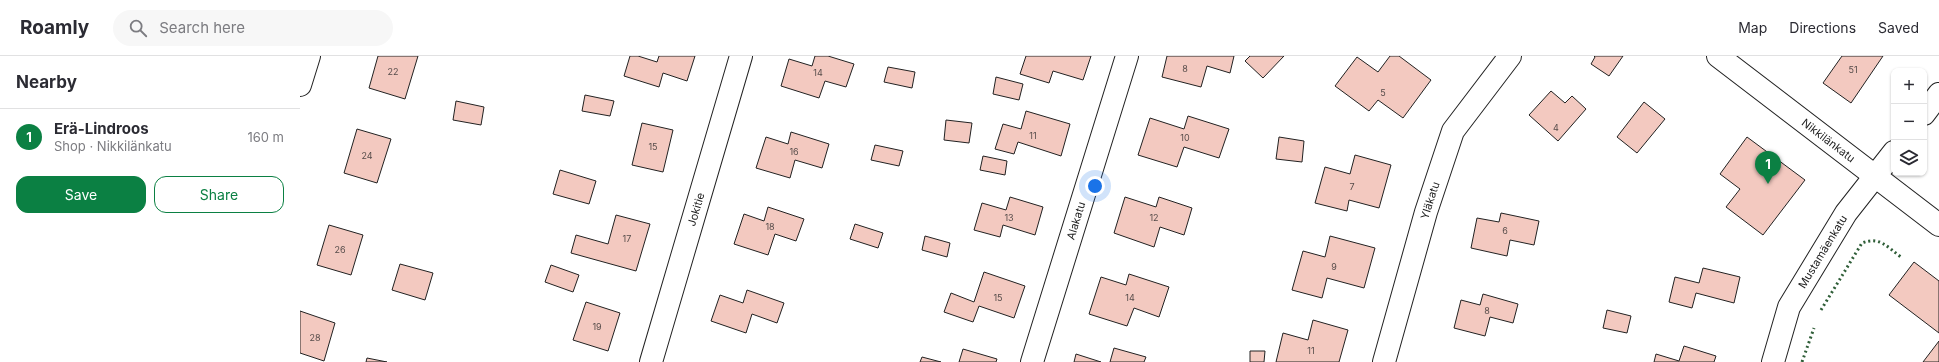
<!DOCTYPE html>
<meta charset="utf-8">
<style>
body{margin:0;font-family:Inter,sans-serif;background:#f7f7f7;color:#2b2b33}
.controls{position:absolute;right:12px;top:12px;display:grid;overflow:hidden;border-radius:8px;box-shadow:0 1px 3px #0004}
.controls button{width:36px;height:36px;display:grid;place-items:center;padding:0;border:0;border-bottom:1px solid #e1e1e2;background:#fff;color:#2b2b33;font:20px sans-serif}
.you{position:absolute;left:795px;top:130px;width:14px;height:14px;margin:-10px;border:3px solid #fff;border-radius:50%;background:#1a73e8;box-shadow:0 0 0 6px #1a73e833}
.badge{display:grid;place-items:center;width:26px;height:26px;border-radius:50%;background:#0b8043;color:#fff;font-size:13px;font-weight:700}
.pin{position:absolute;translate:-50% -33px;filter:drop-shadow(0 1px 2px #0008)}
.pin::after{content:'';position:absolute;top:21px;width:14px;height:12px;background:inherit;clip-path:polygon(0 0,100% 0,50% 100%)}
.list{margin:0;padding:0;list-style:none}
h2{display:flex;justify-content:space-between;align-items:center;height:52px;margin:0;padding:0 16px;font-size:17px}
h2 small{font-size:13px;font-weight:400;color:#7c7c81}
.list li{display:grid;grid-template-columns:26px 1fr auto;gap:12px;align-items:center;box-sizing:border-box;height:56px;padding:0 16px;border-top:1px solid #e1e1e2}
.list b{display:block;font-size:15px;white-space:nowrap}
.list p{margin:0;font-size:13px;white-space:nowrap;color:#7c7c81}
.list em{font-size:13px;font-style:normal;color:#7c7c81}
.actions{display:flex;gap:8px;padding:12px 16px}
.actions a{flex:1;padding:9px 0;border:1px solid #0b8043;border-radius:12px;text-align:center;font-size:14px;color:#0b8043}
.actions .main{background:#0b8043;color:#fff}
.icon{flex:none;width:22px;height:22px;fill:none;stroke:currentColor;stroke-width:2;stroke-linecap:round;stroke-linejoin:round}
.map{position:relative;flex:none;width:1639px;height:306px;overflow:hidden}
header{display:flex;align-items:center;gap:24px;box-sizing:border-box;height:56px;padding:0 20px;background:#fff;border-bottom:1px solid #e1e1e2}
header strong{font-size:19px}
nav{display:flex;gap:22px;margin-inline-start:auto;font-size:14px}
.search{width:280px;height:36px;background:#f7f7f7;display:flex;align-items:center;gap:10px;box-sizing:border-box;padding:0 14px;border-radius:22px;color:#7c7c81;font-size:15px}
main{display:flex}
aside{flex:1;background:#fff}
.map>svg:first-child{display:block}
.building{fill:#f3c9c0;stroke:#222}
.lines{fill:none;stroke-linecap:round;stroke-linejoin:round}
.street-casing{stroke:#222;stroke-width:24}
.street{stroke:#fff;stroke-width:22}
.hedge{stroke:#2f5e38;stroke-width:3;stroke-dasharray:2 3;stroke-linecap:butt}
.labels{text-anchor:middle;stroke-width:3;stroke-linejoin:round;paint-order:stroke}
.number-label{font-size:9px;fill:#564c4a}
.street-label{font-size:11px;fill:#222;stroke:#fff}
</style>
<header>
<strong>Roamly</strong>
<div class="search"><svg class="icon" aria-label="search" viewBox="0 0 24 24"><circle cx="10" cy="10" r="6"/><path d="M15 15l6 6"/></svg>Search here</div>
<nav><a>Map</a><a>Directions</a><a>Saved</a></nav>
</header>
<main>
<aside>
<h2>Nearby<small></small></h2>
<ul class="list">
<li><span class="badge">1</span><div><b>Erä-Lindroos</b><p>Shop · Nikkilänkatu</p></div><em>160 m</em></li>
</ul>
<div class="actions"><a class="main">Save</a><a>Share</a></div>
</aside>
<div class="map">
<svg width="1639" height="306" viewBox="0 0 1639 306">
<rect width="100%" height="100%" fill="#fff"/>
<g class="building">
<path d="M78 0H118L105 43 69 32Z"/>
<path d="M330 0H338L357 6 359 0H395L387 25 363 17 359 31 324 20Z"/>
<path d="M515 0H528L554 8 546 31 525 25 519 42 481 30 489 3 512 10Z"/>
<path d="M726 0H791L783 24 753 15 749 27 720 18Z"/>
<path d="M867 0H934L930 17 907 10 901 31 862 21Z"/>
<path d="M950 0H984L963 22 945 5Z"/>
<path d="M1090 0H1099L1131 24 1103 62 1078 44 1069 55 1035 30 1057 1 1078 16Z"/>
<path d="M1294 0H1323L1309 20 1291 8 1295 1Z"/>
<path d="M1542 0H1583L1551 47 1523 27Z"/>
<path d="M588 11 615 16 612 32 584 26Z"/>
<path d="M696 21 723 28 719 44 693 38Z"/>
<path d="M1251 35 1265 47 1272 40 1286 53 1258 85 1229 59Z"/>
<path d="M285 39 314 45 310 60 282 55Z"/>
<path d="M156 45 184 51 181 69 153 64Z"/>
<path d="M1344 46 1365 63 1337 97 1317 81Z"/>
<path d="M726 55 770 68 761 100 718 86 714 98 695 93 703 68 721 73Z"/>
<path d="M888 60 929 73 919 102 884 91 877 111 838 99 850 62 884 73Z"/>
<path d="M646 64 672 67 669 87 644 84Z"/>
<path d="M342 67 373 74 363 116 332 109Z"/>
<path d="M57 73 91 83 77 127 44 117Z"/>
<path d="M491 76 529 88 522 112 495 104 490 122 456 112 466 81 488 88Z"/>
<path d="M979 81 1004 85 1002 106 976 103Z"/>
<path d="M1447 81 1505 124 1463 179 1426 151 1440 133 1420 118Z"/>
<path d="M575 89 603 95 599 110 571 104Z"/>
<path d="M1055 99 1091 109 1079 152 1049 144 1047 155 1015 147 1025 111 1050 118Z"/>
<path d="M683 100 707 105 705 119 680 114Z"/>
<path d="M260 114 296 125 289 148 253 138Z"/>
<path d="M710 141 743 151 735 179 703 169 700 181 674 174 682 147 706 154Z"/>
<path d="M825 141 856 151 859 141 892 152 884 179 860 171 854 191 814 177Z"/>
<path d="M468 151 504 163 496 185 475 178 468 199 434 188 444 158 464 165Z"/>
<path d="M1201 157 1239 165 1234 189 1210 184 1207 200 1171 192 1177 162 1199 166Z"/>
<path d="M316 159 350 168 336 215 271 197 276 179 308 188Z"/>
<path d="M555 168 583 177 578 192 550 183Z"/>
<path d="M29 169 63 179 51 219 17 209Z"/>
<path d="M625 180 650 187 647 201 622 194Z"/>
<path d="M1030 180 1075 192 1064 232 1027 222 1022 242 992 234 1003 195 1025 201Z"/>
<path d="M1614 206 1639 225V277L1589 239Z"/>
<path d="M100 208 133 217 125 244 92 234Z"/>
<path d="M251 209 279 219 273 236 245 226Z"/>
<path d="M1403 212 1440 221 1434 247 1396 237 1392 252 1369 246 1375 221 1399 227Z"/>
<path d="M684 216 725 230 714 262 679 250 673 266 644 256 651 237 674 246Z"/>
<path d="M829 218 869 231 859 261 834 252 827 270 789 258 801 221 826 229Z"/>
<path d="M447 234 484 247 477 267 452 258 446 277 411 265 420 239 443 247Z"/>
<path d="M1183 238 1218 248 1213 267 1190 261 1185 280 1154 272 1161 244 1180 249Z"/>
<path d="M286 246 320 257 308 295 273 284Z"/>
<path d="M1307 254 1331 260 1327 277 1303 272Z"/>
<path d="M0 255 35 267 24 305 0 297Z"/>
<path d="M1013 264 1048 274 1039 306H976L983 277 1008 284Z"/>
<path d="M1639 285V306H1623Z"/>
<path d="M1384 290 1416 300 1414 306H1354L1356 298 1379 305Z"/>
<path d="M814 292 846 301 844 306H810Z"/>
<path d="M663 293 697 303 696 306H659Z"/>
<path d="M950 295H965L964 306H950Z"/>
<path d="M776 298 801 306H774Z"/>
<path d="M622 301 641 306H620Z"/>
<path d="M67 302 87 306H66Z"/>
</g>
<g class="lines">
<defs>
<g id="street">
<path id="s1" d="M1418 0 1639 169"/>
<path d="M0 29 9 0"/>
<path d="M1624 58 1639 38"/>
<path id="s2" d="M351 306 441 0"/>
<path id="s3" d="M732 306 827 0"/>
<path id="s4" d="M1084 306 1126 156 1153 75 1210 0"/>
<path id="s5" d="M1473 306 1489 251 1546 157 1594 96"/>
</g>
</defs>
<use href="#street" class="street-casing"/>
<use href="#street" class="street"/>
<g class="hedge">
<path d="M1521 254 1562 187C1580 180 1587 191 1601 201"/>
<path d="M1502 306 1514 272"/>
</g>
</g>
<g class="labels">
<g class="number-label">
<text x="885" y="16">8</text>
<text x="1553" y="17">51</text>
<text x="93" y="19">22</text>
<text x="518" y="20">14</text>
<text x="1083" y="40">5</text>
<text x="1256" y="75">4</text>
<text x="733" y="83">11</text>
<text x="885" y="85">10</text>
<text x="353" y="94">15</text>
<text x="494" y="99">16</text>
<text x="67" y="103">24</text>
<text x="1052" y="134">7</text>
<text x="709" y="165">13</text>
<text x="854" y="165">12</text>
<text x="470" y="174">18</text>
<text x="1205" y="178">6</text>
<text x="327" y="186">17</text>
<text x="40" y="197">26</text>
<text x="1034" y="214">9</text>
<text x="698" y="245">15</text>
<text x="830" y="245">14</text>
<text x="1187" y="258">8</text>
<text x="297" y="274">19</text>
<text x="15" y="285">28</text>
<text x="1011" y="298">11</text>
</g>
<g class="street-label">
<text dy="4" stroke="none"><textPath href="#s1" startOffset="139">Nikkilänkatu</textPath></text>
<text dy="4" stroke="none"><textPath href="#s4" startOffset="168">Yläkatu</textPath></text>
<text dy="4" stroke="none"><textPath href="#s2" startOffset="159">Jokitie</textPath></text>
<text dy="4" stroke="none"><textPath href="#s3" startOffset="148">Alakatu</textPath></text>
<text dy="4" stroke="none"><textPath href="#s5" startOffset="122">Mustamäenkatu</textPath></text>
</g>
</g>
</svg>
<div class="controls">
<button>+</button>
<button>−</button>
<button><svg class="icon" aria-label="layers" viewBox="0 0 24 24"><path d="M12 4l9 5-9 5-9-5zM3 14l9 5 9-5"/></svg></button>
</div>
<div class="you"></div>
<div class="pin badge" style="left:1468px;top:128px">1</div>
</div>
</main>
